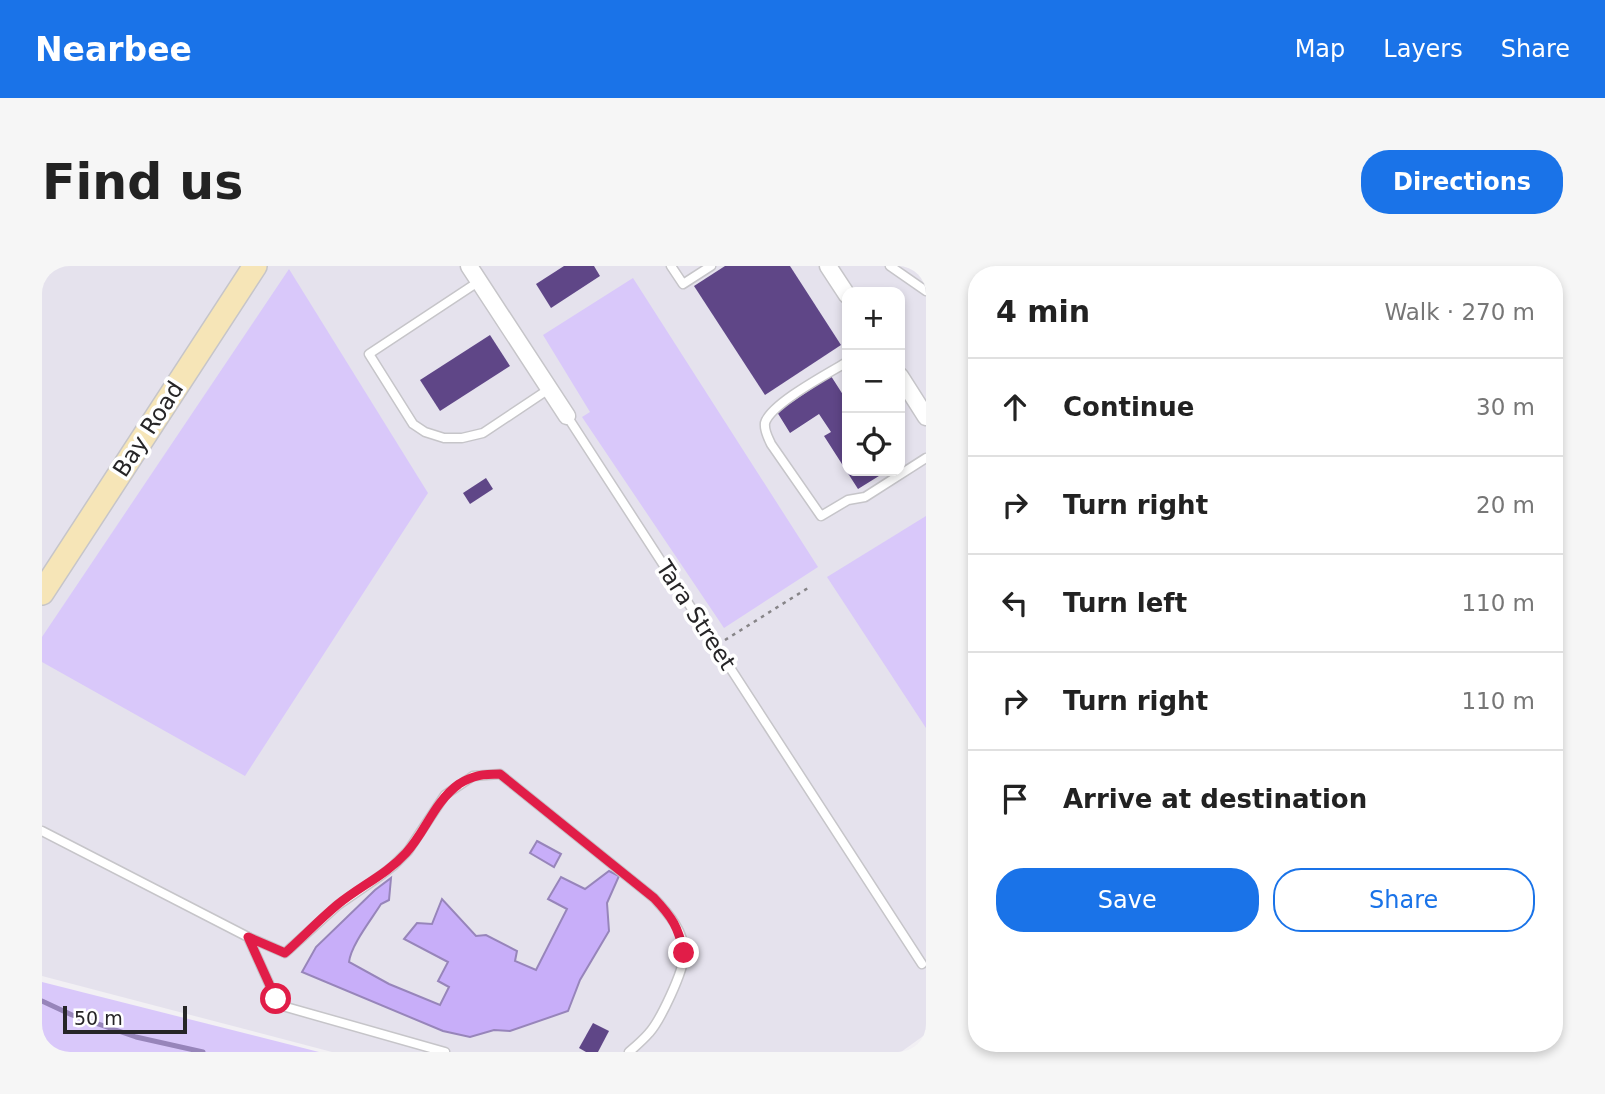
<!DOCTYPE html>
<meta charset="utf-8">
<style>
body{margin:0;font-family:"DejaVu Sans",sans-serif;background:#f6f6f6;color:#222}
.controls{position:absolute;right:21px;top:21px;display:grid;overflow:hidden;border-radius:14px;box-shadow:0 4px 10px #0003}
.controls button{width:63px;height:63px;display:grid;place-items:center;padding:0;border:0;border-bottom:2px solid #e0e0e0;background:#fff;color:#222;font:35px sans-serif}
.scale{position:absolute;left:21px;bottom:18px;width:124px;box-sizing:border-box;padding-left:7px;border:4px solid #262527;border-top:0;font-size:19px;line-height:24px;white-space:nowrap;color:#262527;-webkit-text-stroke:5px #fff;paint-order:stroke}
.stop{position:absolute;width:21px;height:21px;margin:-16px;border:5px solid #e11d48;border-radius:50%;background:#fff}
.stop.end{background:#e11d48;border-color:#fff;box-shadow:0 2px 7px #0008}
.list{margin:0;padding:0;list-style:none}
h2{display:flex;justify-content:space-between;align-items:center;height:91px;margin:0;padding:0 28px;font-size:30px}
h2 small{font-size:23px;font-weight:400;color:#767676}
.list li{display:grid;grid-template-columns:46px 1fr auto;gap:21px;align-items:center;box-sizing:border-box;height:98px;padding:0 28px;border-top:2px solid #e0e0e0}
.list b{display:block;font-size:26px;white-space:nowrap}
.list em{font-size:23px;font-style:normal;color:#767676}
.actions{display:flex;gap:14px;padding:21px 28px}
.actions a{flex:1;padding:16px 0;border:2px solid #1a73e8;border-radius:28px;text-align:center;font-size:24px;color:#1a73e8}
.actions .main{background:#1a73e8;color:#fff}
.icon{flex:none;width:38px;height:38px;fill:none;stroke:currentColor;stroke-width:2;stroke-linecap:round;stroke-linejoin:round}
.map{position:relative;flex:none;width:884px;height:786px;overflow:hidden;border-radius:28px}
header{display:flex;align-items:center;gap:42px;box-sizing:border-box;height:98px;padding:0 35px;background:#1a73e8;color:#fff}
header strong{font-size:33px}
nav{display:flex;gap:38px;margin-inline-start:auto;font-size:24px}
.intro{display:flex;align-items:center;justify-content:space-between;box-sizing:border-box;height:168px;padding:0 42px}
h1{margin:0;font-size:49px}
.button{padding:18px 32px;border-radius:28px;background:#1a73e8;color:#fff;font-size:24px;font-weight:700}
main{display:flex;gap:42px;padding:0 42px}
aside{flex:1;background:#fff;border-radius:28px;box-shadow:0 4px 10px #0003}
.map>svg:first-child{display:block}
.built{fill:#e5e2ed;fill-rule:evenodd}
.green{fill:#d9c8fa}
.water{fill:#c8aef9;stroke:#9785ba;stroke-width:2}
.lines{fill:none;stroke-linecap:round;stroke-linejoin:round}
.stream{stroke:#9785ba;stroke-width:5}
.building{fill:#5f4687}
.lane-casing{stroke:#c6c5c9;stroke-width:11}
.street-casing{stroke:#c6c5c9;stroke-width:19}
.secondary-casing{stroke:#c6c5c9;stroke-width:26}
.path{stroke:#878588;stroke-width:2.5;stroke-dasharray:3.5 5;stroke-linecap:butt}
.lane{stroke:#fff;stroke-width:8}
.street{stroke:#fff;stroke-width:16}
.secondary{stroke:#f6e5b7;stroke-width:23}
.route{stroke:#e11d48;stroke-width:9}
.labels{text-anchor:middle;stroke-width:7;stroke-linejoin:round;paint-order:stroke}
.street-label{font-size:23px;fill:#262527;stroke:#fff}
</style>
<header>
<strong>Nearbee</strong>
<nav><a>Map</a><a>Layers</a><a>Share</a></nav>
</header>
<div class="intro"><h1>Find us</h1><a class="button">Directions</a></div>
<main>
<div class="map">
<svg width="884" height="786" viewBox="0 0 884 786">
<rect width="100%" height="100%" fill="#f2f0f4"/>
<path class="built" d="M0 0H884V768L859 786H290L0 710ZM805 26H858V205H805Z"/>
<g class="green">
<path d="M247 3 386 227 203 510 0 396V371Z"/>
<path d="M591 12 776 301 682 362 540 151 548 146 501 69Z"/>
<path d="M884 250V462L785 311Z"/>
<path d="M0 716 277 786H0Z"/>
</g>
<g class="water">
<path d="M495 575 519 588 512 601 488 587Z"/>
<path d="M567 605 577 610 565 637 567 665 538 714 526 745 468 765 452 764 428 771 401 765 260 706 274 681 333 624 349 612 347 634 339 638C329 654 309 679 307 696L347 718 398 739 407 721 396 715 406 696 362 673 375 657 390 658 400 633 434 670 444 669 475 685 473 695 494 704 525 643 506 633 519 611 543 623Z"/>
</g>
<g class="lines">
<path class="stream" d="M0 735 30 749 94 771 161 786"/>
</g>
<g class="building">
<path d="M522 0H552L558 10 509 42 494 18Z"/>
<path d="M683 0H748L799 79 723 129 652 20Z"/>
<path d="M448 69 468 100 398 145 378 114Z"/>
<path d="M789 110 805 135V205H845L816 223 782 170 789 166 777 148 748 167 735 146Z"/>
<path d="M444 212 451 223 428 238 421 227Z"/>
<path d="M551 757 567 765 556 786H544L537 782Z"/>
</g>
<g class="lines">
<defs>
<g id="lane">
<path d="M629 0 641 18 669 0"/>
<path d="M848 0 884 25"/>
<path d="M436 16 327 88 371 158 383 166 402 172H420L441 167 507 123"/>
<path d="M805 96C787 107 728 138 723 157 722 165 726 171 729 178L779 250 806 234 823 231 884 192"/>
<path d="M525 150 880 698"/>
<path d="M0 565 206 671 243 687 296 639 338 610 351 600 366 585 403 529 431 510 458 508 612 632C626 647 643 666 642 688 642 705 618 755 607 767 601 774 594 780 587 786"/>
<path d="M206 671 234 733 244 741 403 786"/>
</g>
<g id="street">
<path d="M427 0 525 150"/>
<path d="M786 0 805 29"/>
<path d="M858 110 884 151"/>
</g>
<path id="secondary" d="M0 327 213 0"/>
</defs>
<use href="#lane" class="lane-casing"/>
<use href="#street" class="street-casing"/>
<use href="#secondary" class="secondary-casing"/>
<path class="path" d="M683 374 766 322"/>
<use href="#lane" class="lane"/>
<use href="#street" class="street"/>
<use href="#secondary" class="secondary"/>
</g>
<g class="lines">
<path class="route" d="M234 733 206 671 243 687C261 671 277 654 295 639 318 620 344 609 364 587 384 565 392 536 417 518 431 509 442 508 458 508L612 632C631 652 636 661 642 687"/>
</g>
<g class="labels">
<g class="street-label">
<text transform="translate(106 163) rotate(-57)" y="8">Bay Road</text>
<text transform="translate(654 349) rotate(57)" y="8">Tara Street</text>
</g>
</g>
</svg>
<div class="controls">
<button>+</button>
<button>−</button>
<button><svg class="icon" aria-label="locate" viewBox="0 0 24 24"><circle cx="12" cy="12" r="6"/><path d="M12 2v4M12 18v4M2 12h4M18 12h4"/></svg></button>
</div>
<div class="scale">50 m</div>
<div class="stop" style="left:234px;top:733px"></div>
<div class="stop end" style="left:642px;top:687px"></div>
</div>
<aside>
<h2>4 min<small>Walk · 270 m</small></h2>
<ul class="list">
<li><svg class="icon" aria-label="ahead" viewBox="0 0 24 24"><path d="M12 20V5M6 11l6-6 6 6"/></svg><div><b>Continue</b></div><em>30 m</em></li>
<li><svg class="icon" aria-label="right" viewBox="0 0 24 24"><path d="M7 20v-9h11M14 6l5 5-5 5"/></svg><div><b>Turn right</b></div><em>20 m</em></li>
<li><svg class="icon" aria-label="left" viewBox="0 0 24 24"><path d="M17 20v-9H6M10 6l-5 5 5 5"/></svg><div><b>Turn left</b></div><em>110 m</em></li>
<li><svg class="icon" aria-label="right" viewBox="0 0 24 24"><path d="M7 20v-9h11M14 6l5 5-5 5"/></svg><div><b>Turn right</b></div><em>110 m</em></li>
<li><svg class="icon" aria-label="arrive" viewBox="0 0 24 24"><path d="M6 21V4h12l-3 4 3 4H6"/></svg><div><b>Arrive at destination</b></div></li>
</ul>
<div class="actions"><a class="main">Save</a><a>Share</a></div>
</aside>
</main>
